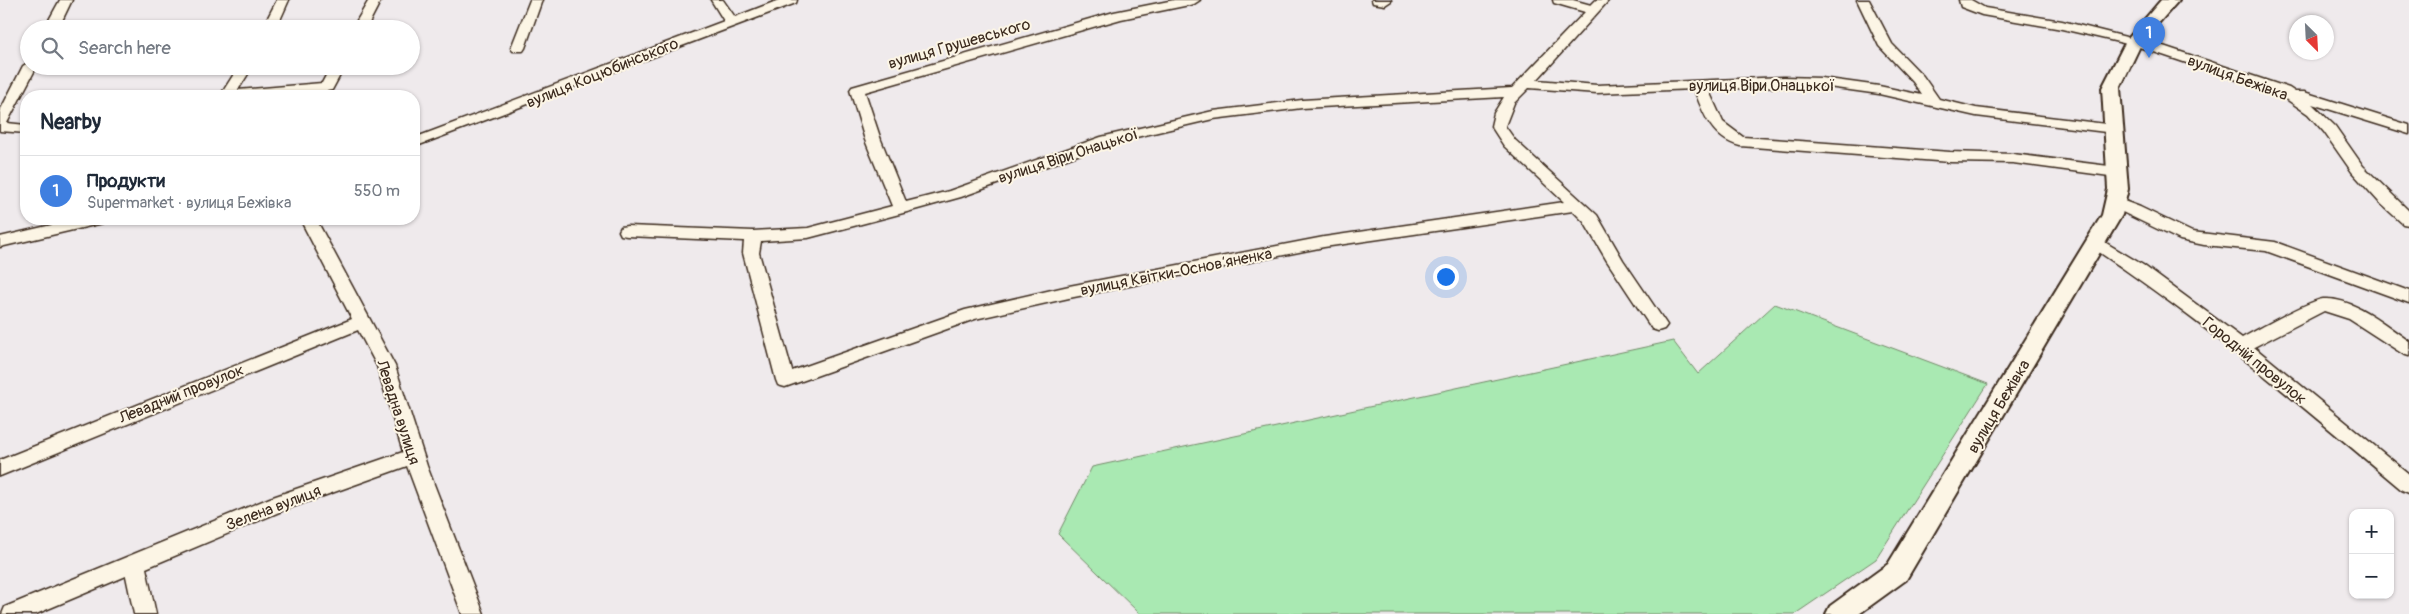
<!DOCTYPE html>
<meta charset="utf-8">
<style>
body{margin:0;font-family:Pangolin,sans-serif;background:#f2f2f3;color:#1f2937}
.controls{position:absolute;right:15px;bottom:15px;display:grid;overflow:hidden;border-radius:10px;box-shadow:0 1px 4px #0004}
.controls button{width:45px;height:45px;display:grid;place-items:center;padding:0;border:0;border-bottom:1px solid #e0e1e3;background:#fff;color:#1f2937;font:25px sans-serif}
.compass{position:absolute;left:2289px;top:15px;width:45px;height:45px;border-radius:50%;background:#fff;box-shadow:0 1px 4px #0004;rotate:156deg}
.you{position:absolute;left:1445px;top:276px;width:18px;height:18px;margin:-12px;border:4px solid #fff;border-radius:50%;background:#1a73e8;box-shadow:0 0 0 8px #1a73e833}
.badge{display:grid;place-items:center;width:32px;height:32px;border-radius:50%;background:#1a73e8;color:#fff;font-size:16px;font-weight:700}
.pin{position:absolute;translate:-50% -41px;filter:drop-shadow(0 1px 2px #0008)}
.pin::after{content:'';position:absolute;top:26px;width:18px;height:15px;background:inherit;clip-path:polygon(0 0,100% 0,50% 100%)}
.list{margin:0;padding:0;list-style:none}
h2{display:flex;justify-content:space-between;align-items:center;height:65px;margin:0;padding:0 20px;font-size:21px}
h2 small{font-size:16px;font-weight:400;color:#747a83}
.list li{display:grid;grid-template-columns:32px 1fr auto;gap:15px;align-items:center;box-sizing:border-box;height:70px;padding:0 20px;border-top:1px solid #e0e1e3}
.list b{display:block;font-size:19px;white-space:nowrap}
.list p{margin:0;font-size:16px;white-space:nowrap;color:#747a83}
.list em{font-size:16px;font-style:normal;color:#747a83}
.icon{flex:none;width:28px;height:28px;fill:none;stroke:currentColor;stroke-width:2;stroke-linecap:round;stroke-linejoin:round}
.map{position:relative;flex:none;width:2409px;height:614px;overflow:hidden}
.search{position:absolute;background:#fff;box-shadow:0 1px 4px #0004;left:20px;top:20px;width:400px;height:55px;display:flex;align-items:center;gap:12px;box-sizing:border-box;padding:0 18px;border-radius:28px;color:#747a83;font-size:19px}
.panel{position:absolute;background:#fff;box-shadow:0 1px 4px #0004;left:20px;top:90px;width:400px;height:135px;border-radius:20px}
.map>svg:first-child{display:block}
.green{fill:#a9e9b2;stroke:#728a68}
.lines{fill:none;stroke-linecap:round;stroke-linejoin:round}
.minor-casing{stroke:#3b2a1e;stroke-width:3}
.major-casing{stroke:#3b2a1e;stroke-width:4}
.minor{fill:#fcf5e5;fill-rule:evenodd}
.major{fill:#fcf5e5;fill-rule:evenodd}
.labels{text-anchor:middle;stroke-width:4;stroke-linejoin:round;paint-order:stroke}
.street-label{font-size:16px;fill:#3b2a1e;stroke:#fcf5e5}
</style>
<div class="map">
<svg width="2409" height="614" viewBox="0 0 2409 614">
<rect width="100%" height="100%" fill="#efeaec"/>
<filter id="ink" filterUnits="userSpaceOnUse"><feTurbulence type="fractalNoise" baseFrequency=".02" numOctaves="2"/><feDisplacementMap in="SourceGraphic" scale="10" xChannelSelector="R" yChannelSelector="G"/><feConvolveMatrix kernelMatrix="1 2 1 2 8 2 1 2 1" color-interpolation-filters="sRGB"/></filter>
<g filter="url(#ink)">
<path class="green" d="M1775 304 1988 384 1876 559 1795 614H1140L1058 534 1092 467 1673 341 1698 374Z"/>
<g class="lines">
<defs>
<g id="minor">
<path d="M60 0H72L58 29H44Z"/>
<path d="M277 0H289L276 29H262Z"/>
<path d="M369 0H381L366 29H352Z"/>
<path d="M530 0H542L525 48 523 51H513L511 48Z"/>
<path d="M711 0H723L735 17 779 0H797L796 3 414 147V138L724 21Z"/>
<path d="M1174 0H1200L1194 4 1121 19 865 92 881 140 906 202 949 191 1101 137 1213 111 1302 100 1512 88 1585 12 1554 3 1553 0H1573L1591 5 1596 0H1609L1537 80 1597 85 1784 77 1821 78 1879 86 1922 95 1913 82 1879 46 1857 0H1869L1892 44 1923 76 1939 99 1976 108 2114 125 2121 129 2114 133 1976 116 1879 94 1821 86 1708 89 1723 122 1743 137 1950 152 2013 154 2117 167 2125 172 2117 177 2013 163 1950 162 1740 146C1712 139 1703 113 1694 89L1597 93 1529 88 1514 103 1505 126 1515 140 1597 215 1623 260 1667 325 1664 329 1658 331 1652 329 1607 261 1584 222 1573 211 1324 247 1069 298 975 319 785 387 778 385 776 380 743 253 744 241 627 236 621 235 619 231 621 227 627 226 753 231 808 228 892 206 865 140 850 90 852 87 1114 12ZM1504 97 1494 113 1491 126 1504 146 1564 202 1324 237 1069 286 965 310 792 371 759 253 761 241 808 238 907 212 961 197 1111 143 1213 119 1302 108Z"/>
<path d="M1372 0H1391V1L1385 5 1373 3Z"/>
<path d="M1959 0H1971L1985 8 2062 21 2130 38H2139L2289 88 2295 92H2304L2409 125V134L2312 104 2335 126 2363 166 2409 211V225L2403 224 2379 202 2352 172 2324 132 2308 114 2279 94 2136 46 2062 29 1982 15 1961 7Z"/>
<path d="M29 62V66H37L7 123 26 125V133L0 131V111L23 66Z"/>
<path d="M239 66H253L238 90 322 83 331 66H345L332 90 327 91 266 96H220Z"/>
<path d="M2116 198 2140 207 2192 232 2275 242 2409 291V303L2266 251 2204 245 2180 240 2110 206 2108 203Z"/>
<path d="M77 219H105L103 223 0 247V237Z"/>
<path d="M300 219H316L395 366 427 466 484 614H462L407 466 284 510 146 568 156 614H134L126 576 36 614H2L5 607 270 498 403 452 377 366 358 330 0 476V460L352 319Z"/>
<path d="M2096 237 2143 265 2242 338C2257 330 2310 300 2323 299 2354 297 2385 325 2409 341V356L2403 354 2349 319 2324 311 2254 347 2409 474V493L2402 490C2300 405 2201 319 2090 246L2088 242 2090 238Z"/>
</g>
<path id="major" d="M2161 0H2179L2142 42 2120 88 2128 189 2122 215 1906 580 1859 614H1826L1830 606 1888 564 2102 215 2108 189 2102 88 2126 41Z"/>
</defs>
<use href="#minor" class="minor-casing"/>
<use href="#major" class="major-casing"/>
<use href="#minor" class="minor"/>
<use href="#major" class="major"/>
</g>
</g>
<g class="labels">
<g class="street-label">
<text transform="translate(959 43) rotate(-16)" y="6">вулиця Грушевського</text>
<text transform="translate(602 72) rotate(-22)" y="6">вулиця Коцюбинського</text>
<text transform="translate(2238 77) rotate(20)" y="6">вулиця Бежівка</text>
<text x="1762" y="91">вулиця Віри Онацької</text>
<text transform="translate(1068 155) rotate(-18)" y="6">вулиця Віри Онацької</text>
<text transform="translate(1176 271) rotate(-11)" y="6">вулиця Квітки-Основʼяненка</text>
<text transform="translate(2255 360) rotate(39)" y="6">Городній провулок</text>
<text transform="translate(181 393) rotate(-22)" y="6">Левадний провулок</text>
<text transform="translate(1998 406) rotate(-59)" y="6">вулиця Бежівка</text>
<text transform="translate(399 412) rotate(72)" y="6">Левадна вулиця</text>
<text transform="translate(273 507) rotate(-21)" y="6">Зелена вулиця</text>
</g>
</g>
</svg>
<div class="controls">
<button>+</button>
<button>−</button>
</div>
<svg class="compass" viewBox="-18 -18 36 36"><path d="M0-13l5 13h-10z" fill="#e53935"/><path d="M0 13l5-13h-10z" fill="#747a83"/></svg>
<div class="you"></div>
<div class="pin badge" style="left:2149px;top:58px;background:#3f7fe0">1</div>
<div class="search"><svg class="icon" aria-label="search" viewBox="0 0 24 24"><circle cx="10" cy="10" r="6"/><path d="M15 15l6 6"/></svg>Search here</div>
<section class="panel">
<h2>Nearby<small></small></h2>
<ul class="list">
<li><span class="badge" style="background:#3f7fe0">1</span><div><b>Продукти</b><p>Supermarket · вулиця Бежівка</p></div><em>550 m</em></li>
</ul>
</section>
</div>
